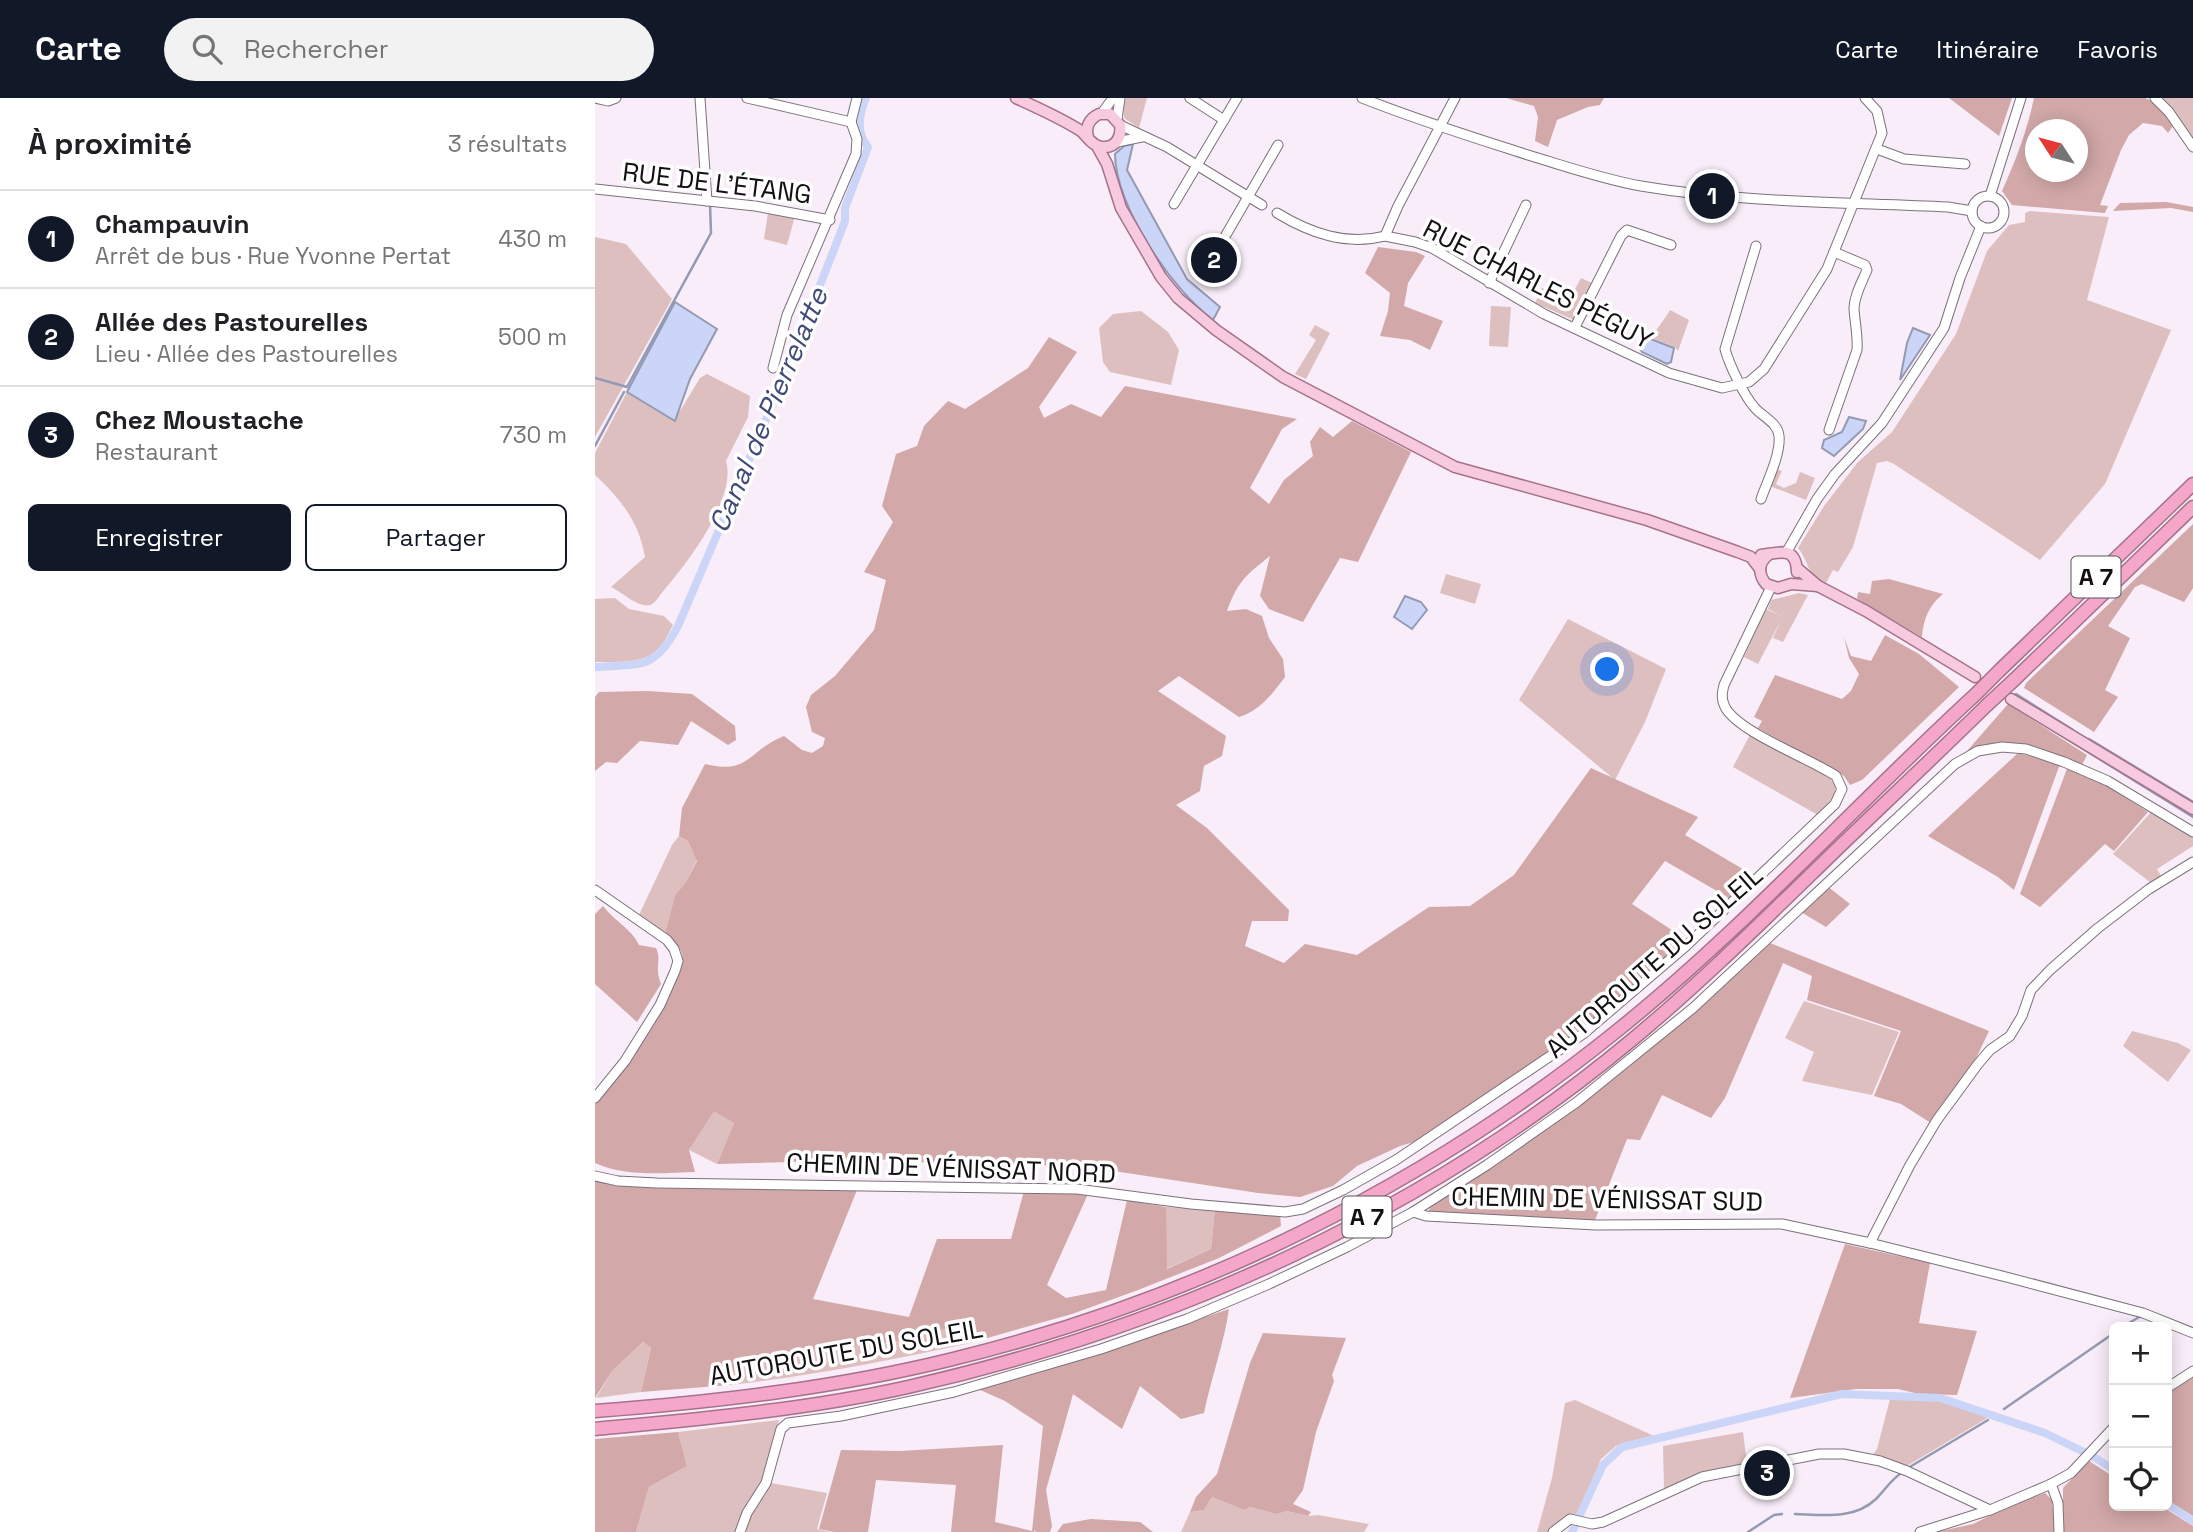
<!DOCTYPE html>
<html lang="fr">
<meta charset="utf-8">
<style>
body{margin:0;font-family:"Space Grotesk",sans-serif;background:#f2f2f2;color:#202124}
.controls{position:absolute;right:21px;bottom:21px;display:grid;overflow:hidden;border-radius:10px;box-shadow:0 4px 18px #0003}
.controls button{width:63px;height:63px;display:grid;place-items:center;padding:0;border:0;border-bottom:2px solid #e0e0e0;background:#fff;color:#202124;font:35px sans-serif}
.compass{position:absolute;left:1430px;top:21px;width:63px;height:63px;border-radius:50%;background:#fff;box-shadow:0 4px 18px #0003;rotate:306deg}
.you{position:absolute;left:1013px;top:572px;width:24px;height:24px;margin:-18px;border:5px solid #fff;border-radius:50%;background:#1a73e8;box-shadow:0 0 0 10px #1a73e833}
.badge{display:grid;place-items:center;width:46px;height:46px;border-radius:50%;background:#111827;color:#fff;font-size:23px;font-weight:700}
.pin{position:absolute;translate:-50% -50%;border:4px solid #fff;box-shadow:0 2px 7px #0006}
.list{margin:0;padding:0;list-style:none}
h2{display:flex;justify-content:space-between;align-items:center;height:91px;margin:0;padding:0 28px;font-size:30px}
h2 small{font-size:23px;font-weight:400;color:#757577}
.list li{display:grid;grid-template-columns:46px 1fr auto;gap:21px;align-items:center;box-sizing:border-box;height:98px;padding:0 28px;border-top:2px solid #e0e0e0}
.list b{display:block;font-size:26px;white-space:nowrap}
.list p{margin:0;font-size:23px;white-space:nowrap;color:#757577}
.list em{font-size:23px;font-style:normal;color:#757577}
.actions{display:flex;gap:14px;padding:21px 28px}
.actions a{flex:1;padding:16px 0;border:2px solid #111827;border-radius:10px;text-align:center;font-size:24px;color:#111827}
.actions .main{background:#111827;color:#fff}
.icon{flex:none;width:38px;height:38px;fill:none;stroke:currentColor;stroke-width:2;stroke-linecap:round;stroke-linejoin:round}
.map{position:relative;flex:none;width:1598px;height:1434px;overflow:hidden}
header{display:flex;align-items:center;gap:42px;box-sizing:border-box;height:98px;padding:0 35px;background:#111827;color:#fff}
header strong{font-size:33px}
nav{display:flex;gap:38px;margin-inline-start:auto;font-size:24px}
.search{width:490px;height:63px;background:#f2f2f2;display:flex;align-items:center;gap:18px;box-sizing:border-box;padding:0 24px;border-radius:38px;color:#757577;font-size:26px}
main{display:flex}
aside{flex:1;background:#fff}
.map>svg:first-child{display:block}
.green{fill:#debfbf}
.forest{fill:#d2a8a8;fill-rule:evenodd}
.water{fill:#cbd5f8;stroke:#949ab3;stroke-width:2}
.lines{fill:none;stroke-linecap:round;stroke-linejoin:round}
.stream{stroke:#949ab3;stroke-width:2.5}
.canal{stroke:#cbd5f8;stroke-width:8}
.minor-casing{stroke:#7b717b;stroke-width:11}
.major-casing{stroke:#a57289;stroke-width:13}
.highway-casing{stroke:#a57289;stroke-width:15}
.minor{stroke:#fff;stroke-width:9}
.major{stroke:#f8cadf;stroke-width:10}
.highway{stroke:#f4a7c9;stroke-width:12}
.highway-bridge-casing{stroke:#a57289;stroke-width:15;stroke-linecap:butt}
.highway-bridge{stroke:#f4a7c9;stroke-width:12}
.labels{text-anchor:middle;stroke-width:7;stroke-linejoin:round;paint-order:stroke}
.shield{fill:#fefefe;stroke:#5a575a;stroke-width:2}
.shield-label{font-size:24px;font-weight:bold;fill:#130f13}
.street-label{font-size:26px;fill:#130f13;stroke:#fefefe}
.water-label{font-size:28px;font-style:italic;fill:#3f4a79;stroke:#fefefe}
</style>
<header>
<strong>Carte</strong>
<div class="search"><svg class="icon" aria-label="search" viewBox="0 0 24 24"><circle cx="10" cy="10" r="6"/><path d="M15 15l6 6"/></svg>Rechercher</div>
<nav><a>Carte</a><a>Itinéraire</a><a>Favoris</a></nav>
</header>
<main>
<aside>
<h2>À proximité<small>3 résultats</small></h2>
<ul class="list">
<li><span class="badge">1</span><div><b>Champauvin</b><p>Arrêt de bus · Rue Yvonne Pertat</p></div><em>430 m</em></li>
<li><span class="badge">2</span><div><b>Allée des Pastourelles</b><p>Lieu · Allée des Pastourelles</p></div><em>500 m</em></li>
<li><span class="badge">3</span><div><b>Chez Moustache</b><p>Restaurant</p></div><em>730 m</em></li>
</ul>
<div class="actions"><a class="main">Enregistrer</a><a>Partager</a></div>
</aside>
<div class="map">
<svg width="1598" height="1434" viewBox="0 0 1598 1434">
<rect width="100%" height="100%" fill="#f8edf8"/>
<g class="green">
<path d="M531 0H552L544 30 529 20 528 9Z"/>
<path d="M1565 0H1598V40Z"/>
<path d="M176 113 200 118 192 147 169 141 173 115Z"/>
<path d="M1435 113 1514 119 1492 202 1576 232 1510 386 1445 462 1299 366 1292 363 1282 365 1258 449 1243 474 1238 472 1231 485C1212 480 1214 463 1203 450L1229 408 1263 364 1297 334 1361 236 1392 153 1414 127 1430 124V115Z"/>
<path d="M0 139 31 146 77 201 0 339Z"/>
<path d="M986 180 997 185 979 222 940 205 947 190 974 202Z"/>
<path d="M896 208 916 209 913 249 894 248Z"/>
<path d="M1075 212 1094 222 1083 253 1080 249 1057 240C1062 229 1069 223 1075 212Z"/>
<path d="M546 213 573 234 584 252 576 287 515 274 508 264 504 230 518 216Z"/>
<path d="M720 227 735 235 711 281 700 276 721 242 714 237Z"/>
<path d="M112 276 155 298 153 319 131 363C142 400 93 464 70 491 65 496 61 505 55 507 43 510 27 494 16 489L50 459C44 424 26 401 0 377V355L32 294 79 323 105 280Z"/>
<path d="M1181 371 1187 373 1181 386 1189 390 1201 385 1205 374 1220 380 1211 402 1175 388Z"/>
<path d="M851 476 886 486 880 506 845 495Z"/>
<path d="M1204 495 1213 497 1188 544 1178 540 1185 524 1163 566 1149 559 1171 511 1188 519 1173 511 1176 502Z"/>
<path d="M20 500 34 511 69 518 78 527C73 536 68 548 60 554 45 566 17 564 0 564V501Z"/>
<path d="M973 521 1071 571 1050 624 1020 682 924 602Z"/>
<path d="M1156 635 1234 679 1240 687V697L1223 717 1138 669Z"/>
<path d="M1558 712 1598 739V748L1562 771 1566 778 1555 784 1518 756Z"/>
<path d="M84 738 93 743 102 762 91 784 80 797 70 835 44 817 77 747Z"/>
<path d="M1209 903 1304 934 1277 997 1207 983 1219 954 1190 940Z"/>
<path d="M1537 933 1583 945 1596 952 1573 984 1528 948Z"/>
<path d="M119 1012 139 1025 122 1066 94 1052Z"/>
<path d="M571 1109 620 1111 616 1151 571 1171Z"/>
<path d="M373 1226 371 1246C292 1263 215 1278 135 1287L143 1259 305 1243Z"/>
<path d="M48 1244 56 1250 46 1294 1 1300 17 1273Z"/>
<path d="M1295 1301 1345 1302 1394 1319 1310 1369 1277 1358 1282 1351Z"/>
<path d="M980 1302 1059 1338 1021 1348 1006 1361 983 1417C971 1415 961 1425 953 1434H942L957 1380 970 1305Z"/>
<path d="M184 1322 169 1382 142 1434H41L54 1389 92 1368 83 1334Z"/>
<path d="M1148 1334 1152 1366 1108 1376 1069 1391 1068 1348Z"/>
<path d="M176 1385 232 1395 222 1431 236 1434H149L153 1419Z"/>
<path d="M617 1399 649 1412 655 1409 682 1416 692 1413 713 1418 723 1417 774 1426 769 1434H586L595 1414 609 1412Z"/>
</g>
<g class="forest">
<path d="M911 0H1009L1005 7 993 9 962 22 953 49 940 43 943 19 939 8Z"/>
<path d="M1354 0H1417L1404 38Z"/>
<path d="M1439 0H1550L1560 4 1578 28 1573 35 1567 28 1548 25 1534 37 1526 52 1505 107 1513 108 1510 115 1417 107 1407 93C1421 62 1432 33 1439 0ZM1440 32H1482V74H1440Z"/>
<path d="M1571 104 1598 109V114L1576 110 1518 113 1525 105Z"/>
<path d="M783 149 821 154 830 158 813 185 809 208 848 223 835 252 815 242 785 238 793 213 795 195 770 175Z"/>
<path d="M454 239 482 254 444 309 449 320 476 306 506 319 530 288 702 321 687 331 655 390 674 406 689 382 718 358 715 344 725 329 738 339 757 323 816 354 763 464 745 460 708 524 674 511 665 498 675 458C650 478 643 483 632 513L651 511 667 518 674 540 688 561 690 579C678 595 665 613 644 619L584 578 563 593 631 638 627 658 609 668 605 693 581 707 612 730 694 812 693 823H657L650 848 689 865 710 846 762 857 834 809 875 808 919 777 996 670 1103 719 1090 737 1158 777 1134 800 1070 763 1037 806 1092 842 985 934 829 1041 805 1048 762 1068 738 1088 705 1099 663 1095 499 1070 445 1067 364 1072 312 1061 122 1066 139 1025 119 1013 94 1052 100 1074C67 1075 31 1079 0 1065V1007L7 992C23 969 93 878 87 856 85 847 76 841 70 835L80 797 91 784 102 763 93 743 84 738 87 710 110 666C155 677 152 653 189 638L207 652 217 655 228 648 230 640 217 634 211 609 216 597 240 578 279 532 291 482 269 474 298 424 287 408 301 356 322 348 329 328 353 303 370 311 433 270Z"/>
<path d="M1598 426V490L1589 504 1547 486 1540 489 1513 528 1535 540 1510 592 1523 599 1499 634 1429 590 1431 585Z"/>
<path d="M1294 481 1348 496C1334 507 1328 522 1327 539L1262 501 1263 494 1275 496 1277 483Z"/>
<path d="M1290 537 1324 556 1364 589 1267 682 1255 687 1249 678 1163 630 1167 623 1159 619 1180 577 1247 601 1256 593 1264 576 1254 560 1249 539 1256 558 1276 563Z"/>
<path d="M53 593 97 596 140 628 141 642 133 647 96 623 83 647 45 643 22 665 11 664 0 673V599L4 594Z"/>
<path d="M1413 606 1492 657 1487 667 1428 646 1418 645 1372 653Z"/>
<path d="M1423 655 1465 666 1419 792 1403 779 1333 738Z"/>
<path d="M1473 668 1512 688 1553 714 1519 753 1510 746 1445 809 1425 796Z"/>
<path d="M1232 788 1255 806 1231 829 1206 814Z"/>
<path d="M8 808C19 823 36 830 44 847L61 850C67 862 59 869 66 886L42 924 0 886V816Z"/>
<path d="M1175 845 1394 933 1373 977 1336 1025 1306 1006 1279 998 1306 933 1212 902 1217 878 1188 865 1130 1000 1116 1020 1067 997 1045 1042 1032 1041 1000 1122 832 1116 839 1102C901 1061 966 1022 1025 976 1077 934 1126 889 1175 845Z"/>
<path d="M0 1083 52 1090 262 1092 218 1201 314 1219 342 1141H416L429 1093 493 1096 452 1187 471 1200 511 1192 532 1102 571 1109 572 1171 616 1151 620 1111 685 1116 686 1128 624 1160 543 1192 477 1216 371 1246 372 1226 305 1243 143 1259 135 1287 46 1294 56 1250 48 1244 17 1273 0 1300Z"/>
<path d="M1250 1146 1335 1165 1324 1225 1382 1233 1362 1297 1324 1296 1303 1291H1261L1195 1300Z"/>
<path d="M634 1211C629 1246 616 1280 609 1315L586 1321 545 1288 527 1331 478 1296 451 1392 457 1428 455 1434H441L439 1432V1434H356L361 1387 281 1382 273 1434H239L224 1431 246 1352 305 1353 408 1347 400 1424 437 1433 448 1328 410 1303 383 1291 439 1276Z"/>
<path d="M668 1235 751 1240 737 1277 739 1283 721 1334 708 1392 698 1406 716 1414 713 1418 692 1413 682 1416 655 1409 649 1412 617 1399 609 1412 595 1414 601 1399 622 1376 655 1265Z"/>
<path d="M1598 1279V1418L1572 1402V1295Z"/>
<path d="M83 1334 92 1368 54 1389 41 1434H0V1341Z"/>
<path d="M1494 1363 1519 1379V1408H1566L1598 1428V1434H1468V1390Z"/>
<path d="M1450 1395 1457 1402 1460 1434H1341L1378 1426 1419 1406Z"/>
<path d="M496 1421 545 1424 558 1434H462L468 1426Z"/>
</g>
<g class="water">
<path d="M538 46 532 72 592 181 625 209 618 222C577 192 520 108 520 56L529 48Z"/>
<path d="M80 204 122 231 95 281 80 323 32 294Z"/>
<path d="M1318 230 1335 237 1305 282 1312 245Z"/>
<path d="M1053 240 1079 250 1076 264 1072 266 1047 254 1045 251Z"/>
<path d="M1254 319 1271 323 1268 331 1239 358 1227 350 1229 342 1247 334Z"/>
<path d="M810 498 826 504 832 512 817 531 799 519Z"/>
</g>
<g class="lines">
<g class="stream">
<path d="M0 280 32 289 116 135 115 106"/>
<path d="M0 348 29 294"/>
<path d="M1421 596 1478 632"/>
<path d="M1435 618 1598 719"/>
<path d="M1494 641 1598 704"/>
<path d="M1527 1229 1546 1218"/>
<path d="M1409 1311 1519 1235"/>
<path d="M1313 1370 1393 1322"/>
<path d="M1200 1416C1228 1417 1259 1422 1281 1401 1291 1391 1296 1381 1308 1374"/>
<path d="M1153 1434 1179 1417 1187 1416"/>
</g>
<g class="canal">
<path d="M0 569C46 566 60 572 83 528L182 296 240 149 250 123V110L273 49C261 35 264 16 271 0"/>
<path d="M1499 1359 1519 1372"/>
<path d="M1572 1406 1598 1423"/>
<path d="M977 1434 1008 1367 1027 1349 1247 1296 1345 1300 1450 1335 1491 1355"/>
</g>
<defs>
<g id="minor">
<path d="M0 0 13 3 21 0"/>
<path d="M105 0 112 103"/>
<path d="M152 0 256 24"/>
<path d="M595 0 629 22"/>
<path d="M767 0C822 22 877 39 933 57 970 68 1007 81 1046 88 1147 105 1251 104 1353 109L1377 113"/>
<path d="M860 0 803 108 790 138 820 144 837 150 949 216 1074 275 1127 290 1154 284 1169 271 1232 171 1287 35 1282 13 1270 0"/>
<path d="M1560 0 1574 14 1598 49"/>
<path d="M507 15 518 0"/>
<path d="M522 21 525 0"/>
<path d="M525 27 572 49 667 107"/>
<path d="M522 44 547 39"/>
<path d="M1282 51 1309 61 1370 66"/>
<path d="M0 91 160 108 235 122"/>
<path d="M1395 98 1426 0"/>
<circle cx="1393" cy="114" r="16"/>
<path d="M579 106 642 0"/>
<path d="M682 115C715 135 751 148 790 138"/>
<path d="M1161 148 1130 251C1134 266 1149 298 1160 310 1168 319 1183 325 1184 338 1186 356 1172 384 1166 401"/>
<path d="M617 161 683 47"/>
<path d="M894 185 931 107"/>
<path d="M980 229 1026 138 1032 132 1076 147"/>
<path d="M178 270 192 217 261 56 262 41 256 24 262 0"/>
<path d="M1234 332 1262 252C1263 238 1260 225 1259 211 1259 198 1267 184 1272 172L1270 167 1239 154"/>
<path d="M1191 455 1222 401 1240 376 1287 325 1349 230 1365 180 1386 128"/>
<path d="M0 792 72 842 79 851 83 863 80 873 65 907 30 963 0 1000"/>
<path d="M0 1078 23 1083 62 1085 482 1091 596 1106 690 1114 708 1111 748 1092 801 1062 988 936 1091 848 1240 706 1247 691 1241 678C1214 660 1143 634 1130 609 1126 601 1127 595 1129 587L1176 489"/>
<path d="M818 1114 892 1067 982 1004 1098 910 1360 666 1383 653 1407 649 1431 651 1469 664 1513 683 1598 734"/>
<path d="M1275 1145 1315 1067 1342 1022 1383 966 1395 952 1415 938 1427 918 1436 892 1455 872 1503 830 1554 791 1598 764"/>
<path d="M1572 1290 1598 1273"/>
<path d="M1456 1386 1463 1405 1464 1434"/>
<path d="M145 1434 152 1415 171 1385 186 1331 193 1325 246 1318 359 1294 506 1251 592 1221 674 1186 752 1149 818 1114 831 1118 1001 1127 1187 1126 1275 1145 1415 1180 1548 1215 1598 1235"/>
<path d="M958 1434 975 1421 997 1426 1008 1424 1107 1379 1224 1356H1249L1285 1363 1312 1373 1395 1412"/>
<path d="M1325 1434 1395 1412 1456 1386 1476 1375 1519 1329"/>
</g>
<g id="major">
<path d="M421 0C443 10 466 20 486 33 493 39 498 49 508 49 521 50 527 38 525 27L515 16H504C494 21 490 29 493 39"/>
<path d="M502 48 512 66 526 110 566 179 583 200 621 232 688 279 860 369 1052 422 1143 454 1156 459 1165 471"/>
<path d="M1166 457C1184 455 1201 447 1202 474"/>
<path d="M1173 457C1163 465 1163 476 1171 486L1183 490 1196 486 1223 488"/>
<path d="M1202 470 1223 488 1271 513 1380 579"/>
<path d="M1416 601 1598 711"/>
</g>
<g id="highway">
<path d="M1405 572 1598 386"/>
<path d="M1419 582 1598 409"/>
<path d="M0 1313C120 1304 241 1290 358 1261 600 1202 829 1089 1023 932 1151 829 1261 706 1381 596"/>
<path d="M0 1331C105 1321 210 1312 313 1289 577 1229 830 1115 1038 941 1109 882 1174 817 1240 753 1291 704 1342 656 1392 607"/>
</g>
</defs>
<use href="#minor" class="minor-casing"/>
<use href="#major" class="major-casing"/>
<use href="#highway" class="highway-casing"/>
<use href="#minor" class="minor"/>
<use href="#major" class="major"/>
<use href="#highway" class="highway"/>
<defs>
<g id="highway-bridge">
<path d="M1381 596 1405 572"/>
<path d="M1392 607 1419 582"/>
</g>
</defs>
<use href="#highway-bridge" class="highway-bridge-casing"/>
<use href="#highway-bridge" class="highway-bridge"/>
</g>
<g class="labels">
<g class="shield">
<rect x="1476.5" y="458.5" width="49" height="41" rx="5"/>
<rect x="747.5" y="1098.5" width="49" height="41" rx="5"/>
</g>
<g class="shield-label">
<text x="1501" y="487">A 7</text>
<text x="772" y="1127">A 7</text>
</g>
<g class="street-label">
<text transform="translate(122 85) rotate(7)" y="9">RUE DE L'ÉTANG</text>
<text transform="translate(943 186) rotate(27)" y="9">RUE CHARLES PÉGUY</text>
<text transform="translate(1059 864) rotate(-41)" y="9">AUTOROUTE DU SOLEIL</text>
<text transform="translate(356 1070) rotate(2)" y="9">CHEMIN DE VÉNISSAT NORD</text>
<text transform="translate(1012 1101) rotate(1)" y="9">CHEMIN DE VÉNISSAT SUD</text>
<text transform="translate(251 1254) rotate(-10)" y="9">AUTOROUTE DU SOLEIL</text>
</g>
<g class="water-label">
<text transform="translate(173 312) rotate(-67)" y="10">Canal de Pierrelatte</text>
</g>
</g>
</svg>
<div class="controls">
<button>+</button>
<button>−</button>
<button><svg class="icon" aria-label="locate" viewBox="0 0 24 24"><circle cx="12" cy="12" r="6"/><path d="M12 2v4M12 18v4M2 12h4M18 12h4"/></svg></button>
</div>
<svg class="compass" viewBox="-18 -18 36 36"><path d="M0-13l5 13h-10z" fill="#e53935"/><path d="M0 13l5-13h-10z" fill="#757577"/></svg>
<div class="you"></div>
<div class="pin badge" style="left:1117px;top:98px">1</div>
<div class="pin badge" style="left:619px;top:162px">2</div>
<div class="pin badge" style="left:1172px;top:1375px">3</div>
</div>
</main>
